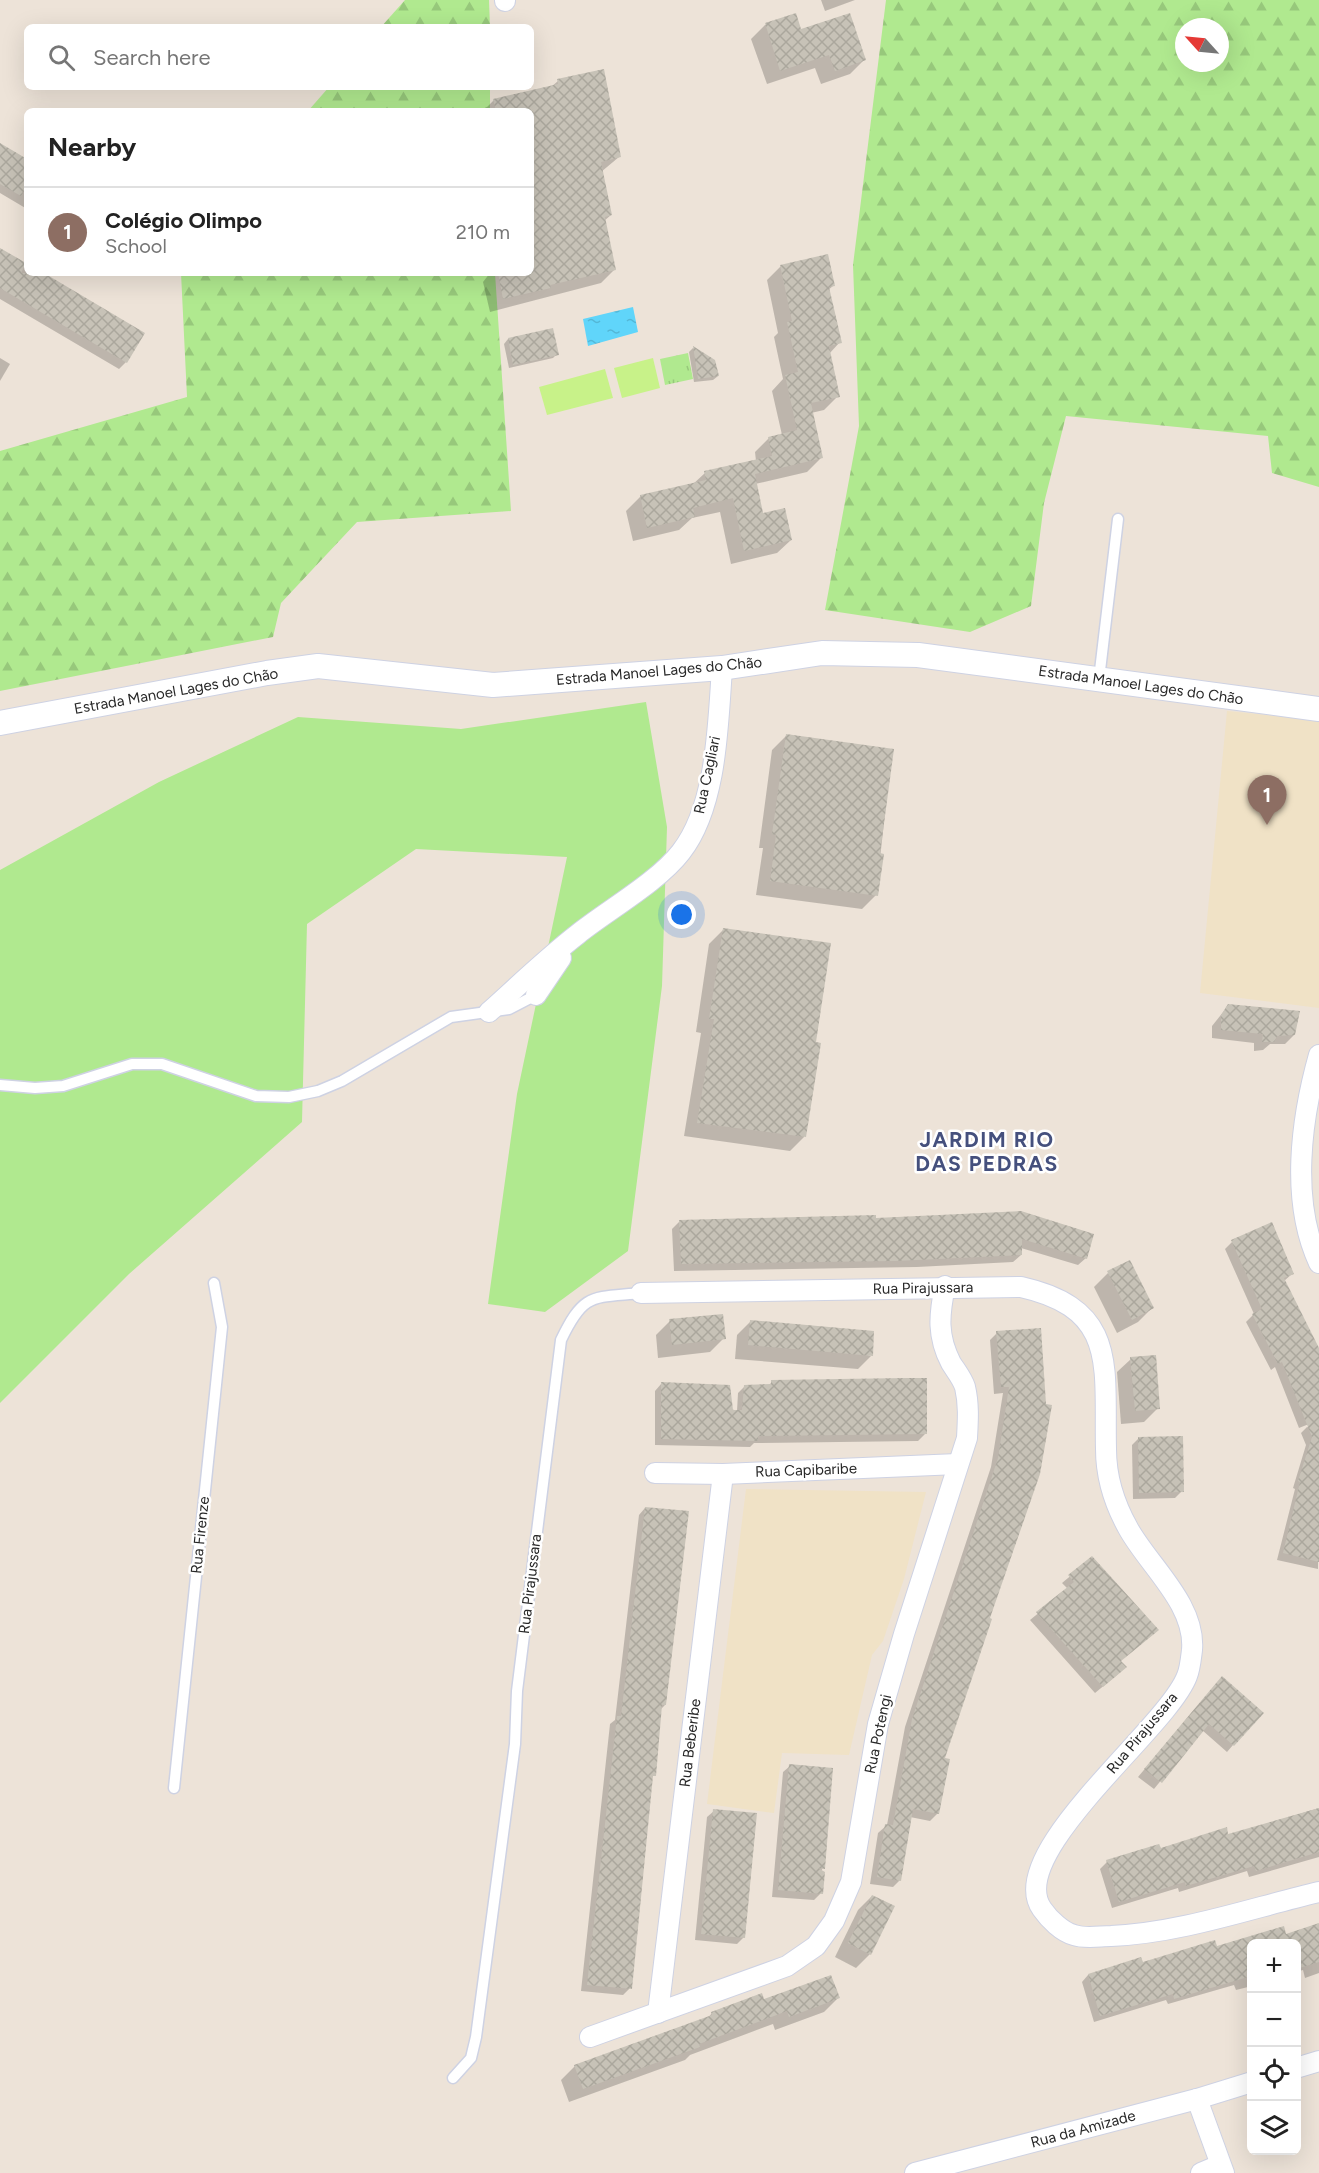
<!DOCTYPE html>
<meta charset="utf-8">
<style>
body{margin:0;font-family:Figtree,sans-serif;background:#f6f6f6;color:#222}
.controls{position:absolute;right:18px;bottom:18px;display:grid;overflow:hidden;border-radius:9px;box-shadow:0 6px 24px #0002}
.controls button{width:54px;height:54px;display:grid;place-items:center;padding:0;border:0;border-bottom:2px solid #e0e0e0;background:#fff;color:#222;font:30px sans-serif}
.compass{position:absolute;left:1175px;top:18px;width:54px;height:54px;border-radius:50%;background:#fff;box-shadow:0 6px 24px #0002;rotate:297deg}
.you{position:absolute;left:682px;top:915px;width:21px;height:21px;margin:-15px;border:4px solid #fff;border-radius:50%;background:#1a73e8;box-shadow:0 0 0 9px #1a73e833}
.badge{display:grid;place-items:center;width:39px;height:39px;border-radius:50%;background:#335dff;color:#fff;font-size:20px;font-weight:700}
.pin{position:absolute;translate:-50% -50px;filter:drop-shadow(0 2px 3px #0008)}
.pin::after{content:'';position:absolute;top:32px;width:21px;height:18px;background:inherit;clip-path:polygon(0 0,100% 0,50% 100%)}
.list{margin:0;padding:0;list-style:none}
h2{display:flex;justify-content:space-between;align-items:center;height:78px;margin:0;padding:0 24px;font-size:26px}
h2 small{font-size:20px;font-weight:400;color:#767676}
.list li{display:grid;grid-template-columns:39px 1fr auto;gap:18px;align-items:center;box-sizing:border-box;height:90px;padding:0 24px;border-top:2px solid #e0e0e0}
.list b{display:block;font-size:22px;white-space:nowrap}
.list p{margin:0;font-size:20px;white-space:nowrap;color:#767676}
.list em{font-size:20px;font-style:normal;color:#767676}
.icon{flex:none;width:33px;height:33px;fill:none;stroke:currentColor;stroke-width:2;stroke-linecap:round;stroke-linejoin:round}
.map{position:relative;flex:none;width:1319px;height:2173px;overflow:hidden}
.search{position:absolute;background:#fff;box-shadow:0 6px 24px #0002;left:24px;top:24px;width:510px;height:66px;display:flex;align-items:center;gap:15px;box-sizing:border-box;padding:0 21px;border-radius:9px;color:#767676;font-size:22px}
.panel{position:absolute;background:#fff;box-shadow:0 6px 24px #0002;left:24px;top:108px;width:510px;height:168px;border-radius:9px}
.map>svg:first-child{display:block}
.education{fill:#f0e2c6}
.grass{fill:#b0e98f}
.forest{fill:url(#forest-firs);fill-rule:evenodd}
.park{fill:url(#park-tufts)}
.pitch{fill:#c8f289}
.water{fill:url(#water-ripples)}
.shadow{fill:#0003}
.building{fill:url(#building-cross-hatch)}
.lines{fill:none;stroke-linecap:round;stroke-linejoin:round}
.service-casing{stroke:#ced2e3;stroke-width:13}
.minor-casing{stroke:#ced2e3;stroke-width:22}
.tertiary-casing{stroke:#ced2e3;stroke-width:26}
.service{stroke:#fff;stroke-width:10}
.minor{stroke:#fff;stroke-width:20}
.tertiary{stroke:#fff;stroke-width:24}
.labels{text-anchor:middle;stroke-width:5;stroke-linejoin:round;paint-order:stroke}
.street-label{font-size:15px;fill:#282828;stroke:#fff}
.district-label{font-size:21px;font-weight:bold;letter-spacing:1.5px;fill:#45507d;stroke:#fff}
</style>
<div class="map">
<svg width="1319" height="2173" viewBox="0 0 1319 2173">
<defs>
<pattern id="forest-firs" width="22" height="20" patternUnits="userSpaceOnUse" patternTransform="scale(1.5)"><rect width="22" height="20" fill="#b0e98f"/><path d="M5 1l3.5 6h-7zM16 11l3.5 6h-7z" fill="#97c87b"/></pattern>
<pattern id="park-tufts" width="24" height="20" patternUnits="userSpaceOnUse" patternTransform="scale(1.5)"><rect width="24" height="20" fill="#b0e98f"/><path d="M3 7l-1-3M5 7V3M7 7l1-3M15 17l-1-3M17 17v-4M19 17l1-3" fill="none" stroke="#97c87b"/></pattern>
<pattern id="water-ripples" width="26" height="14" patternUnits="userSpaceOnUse" patternTransform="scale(1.5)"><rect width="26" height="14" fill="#60d5fa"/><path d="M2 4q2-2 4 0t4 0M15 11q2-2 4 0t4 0" fill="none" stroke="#53b7d6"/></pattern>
<pattern id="building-cross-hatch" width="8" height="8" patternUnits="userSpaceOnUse" patternTransform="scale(1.5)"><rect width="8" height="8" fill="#c7c2b7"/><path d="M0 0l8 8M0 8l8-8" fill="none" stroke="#aba79d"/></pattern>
</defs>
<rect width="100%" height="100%" fill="#ede3d8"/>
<g class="education">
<path d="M1227 711 1319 720V1008L1200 993Z"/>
<path d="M746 1489 926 1492 904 1579 883 1641 872 1655 849 1755 782 1753 774 1813 707 1804Z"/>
</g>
<path class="grass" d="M646 702 667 827 662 986 628 1251 545 1312 488 1304 517 1094 567 857 416 849 307 924 302 1122 129 1274 0 1403V870L159 782 298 717 461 729Z"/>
<g class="forest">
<path d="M405 0H489L490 27H381Z"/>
<path d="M886 0H1319V487L1272 473 1268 436 1066 416 1044 503 1031 606 970 632 825 610 859 426 853 265ZM1184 27H1220V63H1184Z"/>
<path d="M329 87H490V111H308Z"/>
<path d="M181 273H495L511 511 357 522 281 603 273 637 0 691V451L187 397Z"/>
</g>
<path class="park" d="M688 353 693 379 665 385 660 359Z"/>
<g class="pitch">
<path d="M653 358 660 388 622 398 614 368Z"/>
<path d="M605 369 613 398 547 415 539 387Z"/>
</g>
<path class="water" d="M633 307 638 332 588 346 583 319Z"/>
<g class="shadow">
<path d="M821 0H855L825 11Z"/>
<path d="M795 15 800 31 864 60 850 74 821 84 815 68 767 84 751 39 765 25Z"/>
<path d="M558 81 619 157 601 172 611 215 604 221 615 269 601 283 490 312 483 282 490 273H531V111H483L494 100 551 87Z"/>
<path d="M0 144 27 160V209L0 193Z"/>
<path d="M0 250 27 266V273H39L126 362 119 369 0 299Z"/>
<path d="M781 266 833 286 828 290 840 342 829 354 838 396 824 410 811 413 821 458 807 472 755 484 762 515 791 540 777 553 731 564 720 512 692 518 679 530 633 541 626 511 640 497 692 485 705 473 756 461 755 452 769 438 782 435 772 391 783 379 774 337 778 333 767 280Z"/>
<path d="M508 339 557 354 553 358 509 368 504 344Z"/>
<path d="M693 348 714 361 718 376 713 380 694 382 689 352Z"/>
<path d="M0 358 10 364 0 381Z"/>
<path d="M786 736 892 750 876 895 862 909 756 895 763 848H759L772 750Z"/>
<path d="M723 930 814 1044 804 1137 790 1151 684 1136 701 1033 696 1032 709 944Z"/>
<path d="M1228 1006 1294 1035 1285 1044H1270L1263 1050 1254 1051V1043L1212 1038V1026Z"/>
<path d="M1021 1212 1086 1258 1078 1265 1021 1248V1255L1013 1262 917 1267 674 1271 672 1229 680 1221 875 1219Z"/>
<path d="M1271 1224 1292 1274 1284 1281 1319 1351V1420L1299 1428 1275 1367 1271 1370 1246 1322 1254 1314 1225 1249 1232 1242Z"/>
<path d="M1108 1273 1152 1308 1138 1322 1117 1333 1094 1287Z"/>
<path d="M670 1321 724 1338 710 1352 658 1358 656 1335Z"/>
<path d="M751 1321 871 1356 858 1369 735 1359 737 1335Z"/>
<path d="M997 1333 1045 1406 944 1759 938 1813 930 1821 910 1817 900 1880 893 1887 870 1884 878 1833 887 1825 905 1727 991 1467 1003 1393 994 1394 990 1340Z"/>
<path d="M1131 1359 1158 1408 1144 1422 1121 1424 1117 1372Z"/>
<path d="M772 1382 925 1434 918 1441 754 1443 750 1447 655 1445V1391L661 1384 737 1411 738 1393 745 1386H768Z"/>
<path d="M1307 1427 1319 1430 1318 1569 1277 1560 1295 1489 1293 1488 1306 1445 1301 1433Z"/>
<path d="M1139 1438 1182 1491 1175 1498 1133 1499 1132 1445Z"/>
<path d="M645 1508 665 1705 660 1710 654 1775 651 1778 630 1988 623 1995 581 1991 610 1724 615 1720 639 1515Z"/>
<path d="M1092 1558 1120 1662 1118 1674 1095 1693 1030 1620 1068 1589 1062 1583Z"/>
<path d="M1216 1684 1233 1745 1227 1752 1202 1730 1154 1789 1138 1777Z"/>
<path d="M790 1766 823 1868 821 1871V1893L814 1900 772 1897 783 1772Z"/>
<path d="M1319 1808V1857L1249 1877 1247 1871 1179 1892 1178 1888 1112 1908 1100 1869 1107 1862 1227 1836Z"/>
<path d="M714 1811 744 1937 737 1944 695 1940 707 1817Z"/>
<path d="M872 1896 870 1954 856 1968 835 1957 858 1910Z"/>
<path d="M1319 1925V1973L1305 1978 1303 1970 1296 1972V1944H1252V1986L1236 1990 1234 1985 1168 2004 1166 2000 1094 2022 1082 1982 1088 1975 1140 1959 1142 1964 1285 1935Z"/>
<path d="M838 1998 824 2012 775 2030 773 2024 690 2055 685 2060 569 2102 561 2080 575 2066 707 2019 712 2013 763 2001Z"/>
</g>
<g class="building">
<path d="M796 13 801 29 850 13 866 60 835 71 829 55 780 71 765 23Z"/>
<path d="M604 69 621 157 601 162 612 215 605 217 616 270 550 285 551 288 503 299 498 273H531V111H496L493 99 558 84 557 79Z"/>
<path d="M0 143 27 159V186L21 196 0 184Z"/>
<path d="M0 248 26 263 21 273H44L145 333 127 363 0 288Z"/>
<path d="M828 254 835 286 829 287 842 343 829 346 840 397 811 403 823 458 755 474 763 513 785 508 792 540 744 551 733 498 693 508 695 517 647 528 640 495 706 480 704 471 772 456 768 437 797 430 785 375 798 372 787 322 792 321 780 265Z"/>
<path d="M553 328 559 355 513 365 508 338Z"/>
<path d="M693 346 715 360 719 376 698 379Z"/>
<path d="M786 734 894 749 880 853 884 854 878 896 770 881 776 835 772 834Z"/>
<path d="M723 928 831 943 816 1042 821 1043 806 1137 697 1123 714 1019H709Z"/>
<path d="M1228 1004 1300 1011 1295 1035 1277 1036 1274 1042H1262L1263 1034 1221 1030V1015Z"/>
<path d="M1021 1211 1094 1234 1087 1259 1022 1239V1255L895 1261 681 1264 679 1220 876 1215V1218Z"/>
<path d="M1272 1222 1294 1274 1284 1278 1319 1348V1562L1283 1553 1300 1482 1298 1481 1312 1437 1282 1362 1278 1364 1252 1314 1262 1309 1231 1240Z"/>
<path d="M1130 1260 1154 1308 1132 1320 1107 1271Z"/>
<path d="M723 1314 726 1339 672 1345 669 1319Z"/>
<path d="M750 1320 874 1331 873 1356 748 1345Z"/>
<path d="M1041 1328 1046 1404 1052 1405 1040 1474 990 1618 992 1619 945 1758 950 1759 939 1814 913 1809 901 1881 877 1877 885 1824 893 1825 912 1719 998 1458 1009 1387H1001L996 1331Z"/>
<path d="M1156 1355 1160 1409 1135 1411 1130 1357Z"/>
<path d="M907 1378H927V1434L758 1436V1441L661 1439V1382L730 1385 733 1410H742L744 1385 771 1384V1380Z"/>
<path d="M1183 1436 1184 1492 1139 1493 1138 1437Z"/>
<path d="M645 1507 689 1511 666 1705H662L656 1776H653L632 1989 587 1985 617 1716H621Z"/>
<path d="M1092 1556 1159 1630 1121 1661 1127 1667 1103 1687 1036 1612 1074 1582 1068 1575Z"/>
<path d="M1222 1676 1264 1713 1234 1746 1209 1724 1162 1783 1144 1769Z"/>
<path d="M789 1764 833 1768 825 1869 818 1868 825 1872 823 1894 778 1890Z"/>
<path d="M1319 1808V1852L1256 1871 1254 1866 1186 1886 1185 1882 1119 1902 1106 1860 1159 1844 1161 1848 1227 1827 1228 1834Z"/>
<path d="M713 1809 757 1813 745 1938 701 1934Z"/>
<path d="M872 1895 895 1906 871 1955 848 1943Z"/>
<path d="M1319 1923V1962L1296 1969V1944H1251V1976L1174 1999 1173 1994 1100 2016 1088 1974 1141 1957 1143 1962 1215 1940 1217 1946 1284 1926 1286 1934Z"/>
<path d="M831 1975 840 1998 789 2017 787 2011 699 2044 700 2047 583 2089 574 2065 712 2015 711 2012 762 1993 764 1999Z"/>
</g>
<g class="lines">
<defs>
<g id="service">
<path d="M1099 679 1118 519"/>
<path d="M0 1085 35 1088 63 1086 132 1064H162L256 1096 289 1097 318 1091 342 1081 451 1017 509 1009 536 995"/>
<path d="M174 1788 222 1327 214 1283"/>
<path d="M453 2078 471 2058 476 2037 515 1744 517 1691 561 1340C584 1292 592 1298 641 1293"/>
</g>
<g id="minor">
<path d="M505 0V1"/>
<path d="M536 995 561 958"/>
<path d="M489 1012C518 986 547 958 578 934 608 910 658 882 681 852 717 806 718 724 722 668"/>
<path d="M1319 1055C1301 1119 1290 1201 1319 1263"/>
<path d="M641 1293 1021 1287C1119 1309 1104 1367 1106 1449 1106 1478 1114 1503 1128 1528 1148 1565 1196 1604 1192 1650 1191 1658 1190 1669 1187 1676 1167 1729 1003 1854 1042 1909 1049 1919 1062 1932 1074 1935 1085 1939 1100 1936 1111 1936 1181 1933 1251 1908 1319 1892"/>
<path d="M655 1473 723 1474 958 1464"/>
<path d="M658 2013 723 1474"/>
<path d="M590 2037 787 1966 816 1946 834 1921 851 1882 878 1724 904 1634 967 1438C968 1420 969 1404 965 1387 962 1378 956 1371 951 1363 937 1336 939 1315 945 1286"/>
<path d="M1296 2068 1319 2061"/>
<path d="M1197 2099 1224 2173"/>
<path d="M915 2173 1197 2099 1252 2082"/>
<path d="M1201 2173 1220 2165"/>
</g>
<path id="tertiary" d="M0 723 267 673 318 666 493 685 722 668 822 653 918 655 1319 709"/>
</defs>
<use href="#service" class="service-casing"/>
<use href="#minor" class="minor-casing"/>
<use href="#tertiary" class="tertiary-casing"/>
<use href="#service" class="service"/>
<use href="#minor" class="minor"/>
<use href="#tertiary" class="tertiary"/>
</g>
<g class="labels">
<g class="street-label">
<text transform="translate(659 671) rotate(-5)" y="5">Estrada Manoel Lages do Chão</text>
<text transform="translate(1141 685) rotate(8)" y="5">Estrada Manoel Lages do Chão</text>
<text transform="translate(176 691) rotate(-10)" y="5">Estrada Manoel Lages do Chão</text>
<text transform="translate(707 775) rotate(-78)" y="5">Rua Cagliari</text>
<text transform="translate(923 1288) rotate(-1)" y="5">Rua Pirajussara</text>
<text transform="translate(806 1470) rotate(-2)" y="5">Rua Capibaribe</text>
<text transform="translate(200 1535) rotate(-84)" y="5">Rua Firenze</text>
<text transform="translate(530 1584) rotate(-83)" y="5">Rua Pirajussara</text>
<text transform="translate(1142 1733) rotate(-50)" y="5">Rua Pirajussara</text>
<text transform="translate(878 1734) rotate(-78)" y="5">Rua Potengi</text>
<text transform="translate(690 1743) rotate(-83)" y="5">Rua Beberibe</text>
<text transform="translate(1083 2129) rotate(-15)" y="5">Rua da Amizade</text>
</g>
<g class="district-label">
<text x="987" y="1147">JARDIM RIO<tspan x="987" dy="24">DAS PEDRAS</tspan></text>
</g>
</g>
</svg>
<div class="controls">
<button>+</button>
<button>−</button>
<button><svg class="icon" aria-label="locate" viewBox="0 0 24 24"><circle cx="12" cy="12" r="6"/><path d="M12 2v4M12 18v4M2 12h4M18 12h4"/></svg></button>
<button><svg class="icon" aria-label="layers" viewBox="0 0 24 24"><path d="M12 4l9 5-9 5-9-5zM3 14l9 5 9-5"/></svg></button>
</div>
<svg class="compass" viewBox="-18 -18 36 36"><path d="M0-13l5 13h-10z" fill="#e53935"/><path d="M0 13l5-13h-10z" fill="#767676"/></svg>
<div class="you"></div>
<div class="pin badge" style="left:1267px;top:825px;background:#8d6e63">1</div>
<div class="search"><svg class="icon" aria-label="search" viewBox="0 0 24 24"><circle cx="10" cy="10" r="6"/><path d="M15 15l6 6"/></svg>Search here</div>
<section class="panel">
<h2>Nearby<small></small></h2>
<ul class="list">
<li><span class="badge" style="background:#8d6e63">1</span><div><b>Colégio Olimpo</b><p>School</p></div><em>210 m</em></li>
</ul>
</section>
</div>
